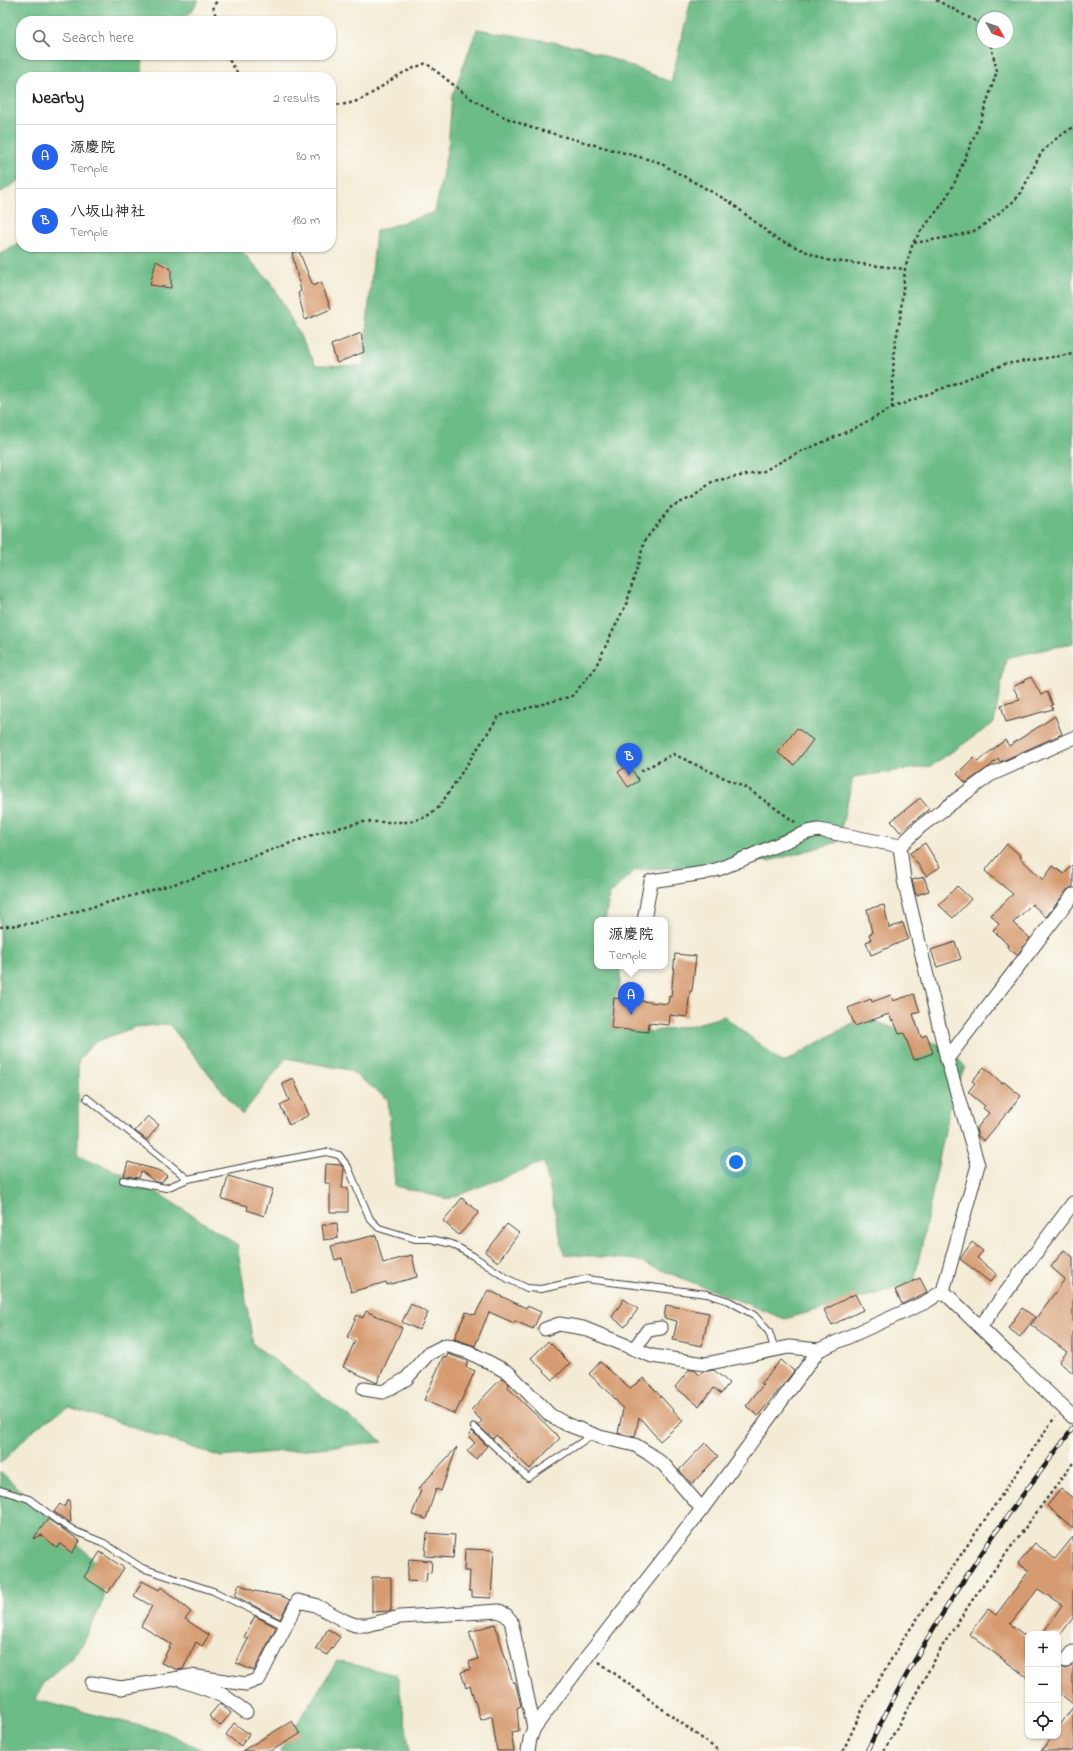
<!DOCTYPE html>
<meta charset="utf-8">
<style>
body{margin:0;font-family:"Indie Flower","Klee One",sans-serif;background:#f6f6f6;color:#202124}
.controls{position:absolute;right:12px;bottom:12px;display:grid;overflow:hidden;border-radius:8px;box-shadow:0 1px 3px #0004}
.controls button{width:36px;height:36px;display:grid;place-items:center;padding:0;border:0;border-bottom:1px solid #e0e0e0;background:#fff;color:#202124;font:20px sans-serif}
.compass{position:absolute;left:977px;top:12px;width:36px;height:36px;border-radius:50%;background:#fff;box-shadow:0 1px 3px #0004;rotate:130deg}
.you{position:absolute;left:736px;top:1162px;width:14px;height:14px;margin:-10px;border:3px solid #fff;border-radius:50%;background:#1a73e8;box-shadow:0 0 0 6px #1a73e833}
.badge{display:grid;place-items:center;width:26px;height:26px;border-radius:50%;background:#2563eb;color:#fff;font-size:13px;font-weight:700}
.pin{position:absolute;translate:-50% -33px;filter:drop-shadow(0 1px 2px #0008)}
.pin::after{content:'';position:absolute;top:21px;width:14px;height:12px;background:inherit;clip-path:polygon(0 0,100% 0,50% 100%)}
.popup{position:absolute;left:594px;top:917px;width:74px;height:52px;box-sizing:border-box;display:grid;place-content:center;border-radius:8px;background:#fff;filter:drop-shadow(0 1px 3px #0005);font-size:13px;white-space:nowrap;color:#757577}
.popup b{font-size:15px;color:#202124}
.popup::after{content:'';position:absolute;left:50%;top:100%;margin-left:-8px;border:8px solid transparent;border-top-color:#fff}
.list{margin:0;padding:0;list-style:none}
h2{display:flex;justify-content:space-between;align-items:center;height:52px;margin:0;padding:0 16px;font-size:17px}
h2 small{font-size:13px;font-weight:400;color:#757577}
.list li{display:grid;grid-template-columns:26px 1fr auto;gap:12px;align-items:center;box-sizing:border-box;height:64px;padding:0 16px;border-top:1px solid #e0e0e0}
.list b{display:block;font-size:15px;white-space:nowrap}
.list p{margin:0;font-size:13px;white-space:nowrap;color:#757577}
.list em{font-size:13px;font-style:normal;color:#757577}
.icon{flex:none;width:22px;height:22px;fill:none;stroke:currentColor;stroke-width:2;stroke-linecap:round;stroke-linejoin:round}
.map{position:relative;flex:none;width:1073px;height:1751px;overflow:hidden}
.search{position:absolute;background:#fff;box-shadow:0 1px 3px #0004;left:16px;top:16px;width:320px;height:44px;display:flex;align-items:center;gap:10px;box-sizing:border-box;padding:0 14px;border-radius:16px;color:#757577;font-size:15px}
.panel{position:absolute;background:#fff;box-shadow:0 1px 3px #0004;left:16px;top:72px;width:320px;height:180px;border-radius:16px}
.map>svg:first-child{display:block}
.forest{fill:#6cbc86;stroke:#446c51;fill-rule:evenodd}
.building{fill:#d69b71}
.lines{fill:none;stroke-linecap:round;stroke-linejoin:round}
.lane-casing{stroke:#3c3b38;stroke-width:8}
.street-casing{stroke:#3c3b38;stroke-width:15}
.path{stroke:#3c3b38;stroke-width:2.5;stroke-dasharray:3 3;stroke-linecap:butt}
.lane{stroke:#fff;stroke-width:6}
.street{stroke:#fff;stroke-width:13}
.rail-casing{stroke:#1c1c1c;stroke-width:4.5}
.rail{stroke:#fdfcf7;stroke-width:3;stroke-dasharray:9;stroke-linecap:butt}
</style>
<div class="map">
<svg width="1073" height="1751" viewBox="0 0 1073 1751">
<rect width="100%" height="100%" fill="#fdfcf7"/>
<filter id="ink" filterUnits="userSpaceOnUse"><feTurbulence type="fractalNoise" baseFrequency=".025" numOctaves="2"/><feDisplacementMap in="SourceGraphic" scale="8" xChannelSelector="R" yChannelSelector="G"/><feConvolveMatrix kernelMatrix="1 2 1 2 8 2 1 2 1" color-interpolation-filters="sRGB"/></filter>
<filter id="wash" filterUnits="userSpaceOnUse"><feTurbulence type="fractalNoise" baseFrequency=".012" numOctaves="4" result="noise"/><feDisplacementMap in="SourceGraphic" scale="16" xChannelSelector="R" yChannelSelector="G"/><feGaussianBlur stdDeviation="0.9" result="paint"/><feColorMatrix in="noise" values="0 0 0 0 0 0 0 0 0 0 0 0 0 0 0 0 0 1.4 0 .05"/><feComposite in="paint" operator="in"/></filter>
<g filter="url(#wash)">
<rect width="100%" height="100%" fill="#f3ebd4"/>
<g class="forest">
<path d="M0 0H199L190 13 181 21H21V55H143L142 77H21V179L0 193Z"/>
<path d="M691 0H1073V643L1006 658 994 723 931 766 853 777 838 842 770 861 635 870 610 894 605 920H597V966H620V985L614 998 611 1028 648 1032 690 1026 724 1016 783 1063 863 1017 949 1048 965 1067 951 1101 914 1283 785 1319 636 1260 564 1254 544 1162 448 1199 395 1186 388 1099 349 1070 286 1058 242 1115 169 1024 135 1027 93 1043 78 1061V1155L139 1181 237 1244 253 1344 383 1442 221 1457 69 1406 34 1429 0 1464V254L21 243V247H238L272 284 316 365 363 366 376 231 435 212 448 147 452 97 477 29 582 47 671 82ZM983 18H1007V42H983Z"/>
<path d="M0 1471 94 1560 104 1598 84 1642 69 1661 42 1684 36 1700 165 1732 204 1751H0Z"/>
<path d="M337 1661 397 1675 410 1751H280Z"/>
</g>
<g id="blocks">
<g class="building">
<path d="M299 251 313 286 321 282 331 309 305 320 298 293 301 291 292 253Z"/>
<path d="M156 261 171 269V288L150 285Z"/>
<path d="M361 333 364 352 337 363 331 345Z"/>
<path d="M1031 677 1041 695 1047 692 1053 705 1051 706 1053 709 1006 722 1001 705 1020 700 1013 687Z"/>
<path d="M1055 716 1062 734 1000 762 998 758 989 767 966 783 957 774 974 757 978 761 1005 740 1009 746Z"/>
<path d="M797 728 813 740 794 765 778 753Z"/>
<path d="M629 765 639 781 628 787 618 772Z"/>
<path d="M920 798 929 809 900 832 891 821Z"/>
<path d="M925 843 940 867 926 876 910 853Z"/>
<path d="M1007 844 1021 856 1020 858 1043 880 1053 866 1064 874 1073 864V887L1067 890 1046 917 1032 904 1013 923 1030 938 1017 955 1007 947 1008 945 993 930 999 924 991 915 1013 894 985 871Z"/>
<path d="M924 877 929 891 916 895 912 880Z"/>
<path d="M957 886 971 899 953 918 939 905Z"/>
<path d="M884 905 889 928 903 923 908 939 871 955 866 942 871 940 869 934 872 933 867 909Z"/>
<path d="M955 942 961 959 937 967 931 950Z"/>
<path d="M675 954 696 956 692 991H690L687 1017 670 1015 669 1025 649 1023 648 1032 611 1028 614 998 668 1004 669 996 671 997Z"/>
<path d="M914 994 920 1012 913 1014 921 1037 927 1035 933 1053 914 1060 904 1033 899 1034 894 1021H892L889 1014 855 1026 848 1008 871 999 872 1002 891 995 893 1001Z"/>
<path d="M984 1067 1002 1083 1004 1082 1021 1096 984 1141 978 1136 976 1129 989 1113 983 1108 985 1106 968 1092 975 1083 972 1081Z"/>
<path d="M293 1078 309 1115 289 1125 280 1105 289 1100 282 1083Z"/>
<path d="M148 1116 159 1125 147 1140 135 1131Z"/>
<path d="M128 1162 161 1171 167 1176 161 1183 154 1181 141 1171 139 1178 124 1176Z"/>
<path d="M326 1164 341 1165 344 1169 342 1188H348V1212H330V1183H325Z"/>
<path d="M228 1176 273 1189 264 1216 247 1210 248 1206 222 1199Z"/>
<path d="M462 1198 479 1212 459 1235 443 1221Z"/>
<path d="M337 1223 338 1238 324 1240 322 1225Z"/>
<path d="M507 1224 519 1233 498 1262 485 1252Z"/>
<path d="M376 1235 383 1263 412 1255 417 1277 387 1285 386 1282 351 1292 342 1258 335 1260 331 1246Z"/>
<path d="M972 1242 983 1251 977 1258 997 1274 990 1282 960 1259Z"/>
<path d="M1064 1250 1073 1257V1373L1059 1362 1067 1352 1031 1325 1065 1279 1051 1267Z"/>
<path d="M920 1278 927 1292 902 1304 895 1290Z"/>
<path d="M488 1290 526 1308 527 1306 541 1312 533 1329 515 1321 514 1323 489 1312 475 1346 454 1339 466 1312 475 1315Z"/>
<path d="M855 1294 863 1310 832 1325 824 1310Z"/>
<path d="M624 1299 638 1309 625 1327 612 1317Z"/>
<path d="M411 1304 428 1313 419 1330 402 1322Z"/>
<path d="M666 1305 709 1313 702 1346 673 1340 677 1321 664 1318Z"/>
<path d="M1022 1308 1035 1317 1020 1337 1008 1328Z"/>
<path d="M366 1311 402 1328 377 1383 343 1367 355 1341 347 1337 357 1315 363 1318Z"/>
<path d="M548 1341 570 1363 553 1380 531 1358Z"/>
<path d="M448 1354 468 1361 466 1367 475 1371 455 1414 424 1400 443 1357 446 1358Z"/>
<path d="M781 1360 794 1371 758 1416 746 1406 763 1385 761 1383Z"/>
<path d="M600 1362 630 1388 644 1378 683 1421 660 1441 639 1417 635 1437 618 1433 623 1409 610 1393 589 1374Z"/>
<path d="M689 1370H694L700 1375 702 1372 714 1370 729 1383 721 1394 714 1388 699 1406 675 1387Z"/>
<path d="M502 1378 509 1384 507 1387 560 1438 530 1469 496 1435 493 1439 478 1425 482 1421 471 1410Z"/>
<path d="M472 1431 487 1446 476 1459 467 1451 475 1443 468 1436Z"/>
<path d="M705 1443 718 1456 692 1484 679 1470Z"/>
<path d="M457 1447 441 1491 436 1489 426 1519 412 1515 421 1490 418 1489Z"/>
<path d="M1061 1489 1073 1498V1528L1047 1506Z"/>
<path d="M69 1499 71 1522H69L54 1512 60 1504 64 1507Z"/>
<path d="M48 1519 80 1541 72 1553 60 1544 57 1548 42 1535 33 1539Z"/>
<path d="M427 1533 455 1535 453 1558 425 1556Z"/>
<path d="M1073 1537V1618L1061 1634H1042L1062 1605 1038 1589 1010 1624 1028 1638V1678L969 1634 988 1609 996 1615 1029 1571 1018 1563 1035 1543 1055 1559Z"/>
<path d="M465 1549 494 1550 491 1598 472 1597V1591H469L470 1571H464Z"/>
<path d="M100 1552 124 1568 108 1593 84 1577Z"/>
<path d="M409 1559 432 1561 431 1573 427 1572 426 1582 407 1581Z"/>
<path d="M372 1577H391V1611L372 1612Z"/>
<path d="M142 1581 159 1590 161 1587 191 1612 185 1619 209 1635 202 1646 196 1642 183 1669 178 1670 161 1663 171 1644 141 1626 152 1606 134 1596Z"/>
<path d="M239 1584 254 1591 281 1596 290 1600 280 1619 235 1596Z"/>
<path d="M255 1616 276 1627 254 1671 236 1663 248 1639 244 1637Z"/>
<path d="M495 1624 513 1683 515 1682 521 1706 517 1708 519 1731 511 1732 514 1751H497L492 1716 481 1720 470 1686 466 1688 461 1672 471 1669 469 1662 478 1659 469 1632Z"/>
<path d="M328 1629 340 1637 327 1655 316 1648Z"/>
<path d="M1058 1656 1059 1657 1058 1664 1061 1667 1065 1669 1072 1666 1073 1668V1704L1058 1692Z"/>
<path d="M220 1703 231 1713 220 1726 209 1716Z"/>
<path d="M1073 1707V1751H1041L1052 1736H1058V1728Z"/>
<path d="M292 1721 300 1734 271 1751H242Z"/>
<path d="M234 1723 249 1734 241 1746 226 1735Z"/>
</g>
</g>
</g>
<g filter="url(#ink)">
<use href="#blocks" fill-opacity="0" stroke="#3c3b38" stroke-width="1"/>
<g class="lines">
<defs>
<g id="lane">
<path d="M87 1098 188 1179"/>
<path d="M123 1180 166 1188 188 1179 255 1165 326 1152 339 1155 348 1167 370 1219 379 1228 415 1239H431L452 1244 473 1256 508 1279 527 1288 541 1289 586 1279 707 1294 729 1301 754 1315 769 1332 775 1351"/>
<path d="M474 1427 528 1478 592 1435"/>
<path d="M0 1490 29 1499 58 1521 77 1532 104 1543 142 1568 213 1591 285 1626"/>
</g>
<g id="street">
<path d="M644 920 651 881 704 873 719 869 808 832 819 830 900 846"/>
<path d="M947 1059 1073 895"/>
<path d="M943 1291 1073 1417"/>
<path d="M980 1327 1073 1203"/>
<path d="M545 1329 559 1324 583 1328 652 1356 705 1364 789 1347 819 1350"/>
<path d="M634 1349 648 1330 661 1328"/>
<path d="M364 1389 383 1392 406 1379 428 1354 446 1345 469 1352 509 1373 550 1415 566 1424 600 1437 635 1445 648 1453 664 1465 702 1509"/>
<path d="M1066 1661 1073 1652"/>
<path d="M183 1681 223 1695 246 1712"/>
<path d="M92 1683 121 1688 191 1676 246 1684 259 1679 298 1601 315 1605 345 1621 355 1625H367L400 1617 499 1611 506 1615 511 1621 534 1728"/>
<path d="M528 1751 530 1739 534 1728 589 1654 702 1509 819 1350 926 1302 943 1291 978 1165 947 1059 904 880 900 846 921 826 990 775 1073 738"/>
</g>
</defs>
<use href="#lane" class="lane-casing"/>
<use href="#street" class="street-casing"/>
<g class="path">
<path d="M936 0 983 25"/>
<path d="M217 21 213 6 218 0"/>
<path d="M226 55 240 77"/>
<path d="M331 104C362 108 378 86 403 73 411 69 419 66 426 63L470 98 504 117 532 128 658 162 730 202 775 238 800 249 826 260 905 269"/>
<path d="M914 243 950 237 972 232 980 228 1014 201 1021 193 1041 153 1053 141 1073 127"/>
<path d="M892 408 894 350 900 319 905 269 913 243 920 232 941 206 954 184 980 123 997 71 990 42"/>
<path d="M641 771 673 754 748 789 795 822"/>
<path d="M0 927 35 923 188 880 321 832 363 822H409L426 817 439 807 499 716 572 696 594 670 627 602 645 540 672 506 693 497 713 481 762 472 793 455 851 430 892 408 1005 364 1073 354"/>
<path d="M599 1662 719 1751"/>
<path d="M843 1751 865 1704 902 1641 1055 1417"/>
<path d="M884 1751 943 1645 977 1593 1073 1463"/>
</g>
<use href="#lane" class="lane"/>
<use href="#street" class="street"/>
<defs>
<path id="rail" d="M867 1751C901 1680 941 1613 985 1548 1012 1507 1044 1468 1073 1428"/>
</defs>
<use href="#rail" class="rail-casing"/>
<use href="#rail" class="rail"/>
</g>
</g>
</svg>
<div class="controls">
<button>+</button>
<button>−</button>
<button><svg class="icon" aria-label="locate" viewBox="0 0 24 24"><circle cx="12" cy="12" r="6"/><path d="M12 2v4M12 18v4M2 12h4M18 12h4"/></svg></button>
</div>
<svg class="compass" viewBox="-18 -18 36 36"><path d="M0-13l5 13h-10z" fill="#e53935"/><path d="M0 13l5-13h-10z" fill="#757577"/></svg>
<div class="you"></div>
<div class="pin badge" style="left:631px;top:1015px">A</div>
<div class="popup"><b>源慶院</b>Temple</div>
<div class="pin badge" style="left:629px;top:776px">B</div>
<div class="search"><svg class="icon" aria-label="search" viewBox="0 0 24 24"><circle cx="10" cy="10" r="6"/><path d="M15 15l6 6"/></svg>Search here</div>
<section class="panel">
<h2>Nearby<small>2 results</small></h2>
<ul class="list">
<li><span class="badge">A</span><div><b>源慶院</b><p>Temple</p></div><em>80 m</em></li>
<li><span class="badge">B</span><div><b>八坂山神社</b><p>Temple</p></div><em>180 m</em></li>
</ul>
</section>
</div>
